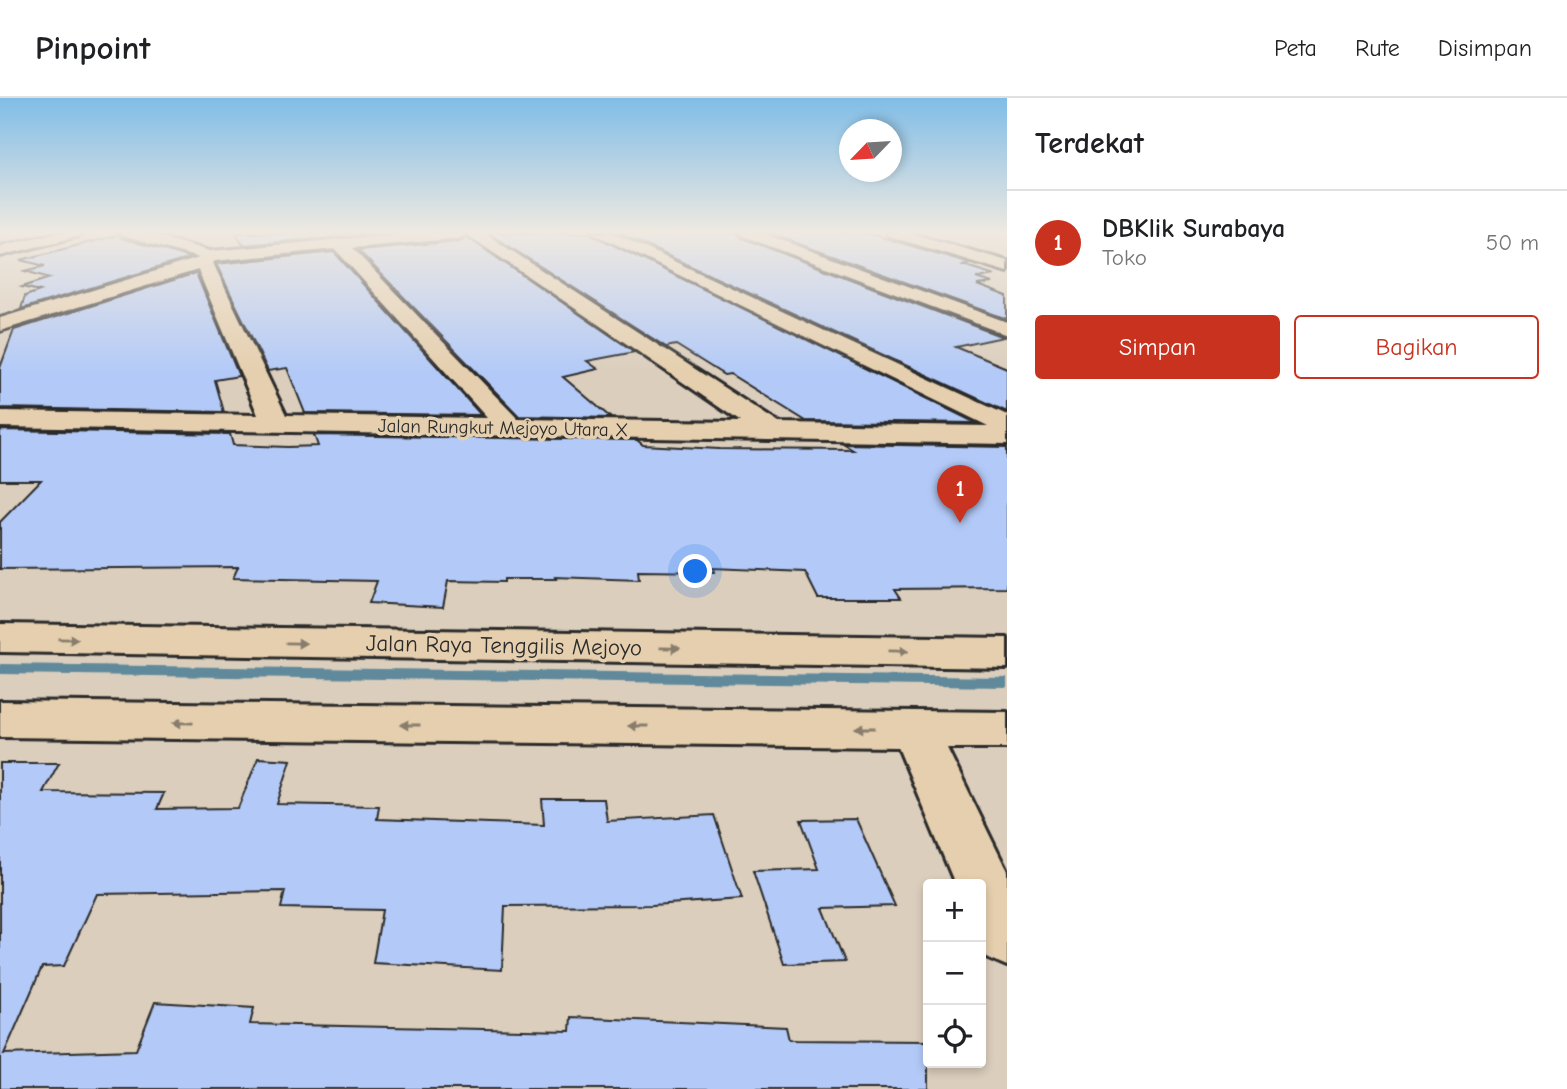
<!DOCTYPE html>
<html lang="id">
<meta charset="utf-8">
<style>
body{margin:0;font-family:"Comic Neue",sans-serif;background:#f2f2f2;color:#202124}
.controls{position:absolute;right:21px;bottom:21px;display:grid;overflow:hidden;border-radius:7px;box-shadow:0 4px 10px #0003}
.controls button{width:63px;height:63px;display:grid;place-items:center;padding:0;border:0;border-bottom:2px solid #e0e0e0;background:#fff;color:#202124;font:35px sans-serif}
.compass{position:absolute;left:839px;top:21px;width:63px;height:63px;border-radius:50%;background:#fff;box-shadow:0 4px 10px #0003;rotate:245deg}
.you{position:absolute;left:696px;top:474px;width:24px;height:24px;margin:-18px;border:5px solid #fff;border-radius:50%;background:#1a73e8;box-shadow:0 0 0 10px #1a73e833}
.badge{display:grid;place-items:center;width:46px;height:46px;border-radius:50%;background:#c8321e;color:#fff;font-size:23px;font-weight:700}
.pin{position:absolute;translate:-50% -58px;filter:drop-shadow(0 2px 4px #0008)}
.pin::after{content:'';position:absolute;top:37px;width:24px;height:21px;background:inherit;clip-path:polygon(0 0,100% 0,50% 100%)}
.list{margin:0;padding:0;list-style:none}
h2{display:flex;justify-content:space-between;align-items:center;height:91px;margin:0;padding:0 28px;font-size:30px}
h2 small{font-size:23px;font-weight:400;color:#757577}
.list li{display:grid;grid-template-columns:46px 1fr auto;gap:21px;align-items:center;box-sizing:border-box;height:105px;padding:0 28px;border-top:2px solid #e0e0e0}
.list b{display:block;font-size:26px;white-space:nowrap}
.list p{margin:0;font-size:23px;white-space:nowrap;color:#757577}
.list em{font-size:23px;font-style:normal;color:#757577}
.actions{display:flex;gap:14px;padding:21px 28px}
.actions a{flex:1;padding:16px 0;border:2px solid #c8321e;border-radius:7px;text-align:center;font-size:24px;color:#c8321e}
.actions .main{background:#c8321e;color:#fff}
.icon{flex:none;width:38px;height:38px;fill:none;stroke:currentColor;stroke-width:2;stroke-linecap:round;stroke-linejoin:round}
.map{position:relative;flex:none;width:1007px;height:991px;overflow:hidden}
header{display:flex;align-items:center;gap:42px;box-sizing:border-box;height:98px;padding:0 35px;background:#fff;border-bottom:2px solid #e0e0e0}
header strong{font-size:33px}
nav{display:flex;gap:38px;margin-inline-start:auto;font-size:24px}
main{display:flex}
aside{flex:1;background:#fff}
.map>svg:first-child{display:block}
.lines{fill:none;stroke-linecap:round;stroke-linejoin:round}
.stream{fill:#608a9b;fill-rule:evenodd}
.building{fill:#b3caf8;stroke:#2b2b2b;stroke-width:2}
.minor-casing{stroke:#2b2b2b;stroke-width:6}
.minor{fill:#e5cfae;fill-rule:evenodd}
.oneway{fill:#887d6c}
.labels{text-anchor:middle;stroke-width:7;stroke-linejoin:round;paint-order:stroke}
.far-street-label{font-size:19px;fill:#2b2b2b;stroke:#e5cfae}
.street-label{font-size:23px;fill:#2b2b2b;stroke:#e5cfae}
</style>
<header>
<strong>Pinpoint</strong>
<nav><a>Peta</a><a>Rute</a><a>Disimpan</a></nav>
</header>
<main>
<div class="map">
<svg width="1007" height="991" viewBox="0 0 1007 991">
<rect width="100%" height="100%" fill="#dbcebd"/>
<filter id="ink" filterUnits="userSpaceOnUse"><feTurbulence type="fractalNoise" baseFrequency=".0143" numOctaves="2"/><feDisplacementMap in="SourceGraphic" scale="14" xChannelSelector="R" yChannelSelector="G"/><feConvolveMatrix kernelMatrix="1 2 1 2 8 2 1 2 1" color-interpolation-filters="sRGB"/></filter>
<g filter="url(#ink)">
<g class="lines">
<path class="stream" d="M0 566 1007 579V589L0 576Z"/>
</g>
<g class="building">
<path d="M236 135H384L243 147Z"/>
<path d="M488 135H591L976 325 806 323 730 276 724 277 676 247 666 249Z"/>
<path d="M619 135H737L742 140 1003 239 956 249 1007 270V314Z"/>
<path d="M769 135H867L970 165 963 167 995 177 976 180 992 185 977 187 1007 198V221Z"/>
<path d="M118 137 190 160 21 211 25 198 40 193 22 189 50 180 25 173 45 168 21 162Z"/>
<path d="M467 139 635 254 587 263 598 271 563 279 611 320 519 318 358 152 460 143Z"/>
<path d="M334 154 481 317 305 315 287 270 268 273 216 166Z"/>
<path d="M196 175 239 278 215 282 224 314 0 310V270L14 232Z"/>
<path d="M0 332 230 336 233 347 288 349 318 348 314 337 637 342 643 347 719 351 853 352 843 346 1007 349V490L895 491 901 500H818L805 474 713 470 714 474 638 473 639 482 555 479 556 481H504V484L448 483 443 509 369 505 377 483 233 480 238 469 0 471V424L41 382H0Z"/>
<path d="M258 660 291 662 277 706 379 708 377 721 544 727 542 701H604L607 723 714 717 742 801 652 807 505 808 502 872 373 865 382 812 281 810 285 793 97 796 64 868 42 869 4 956 136 952 155 904 254 910 250 926 570 933 571 919 786 929 789 942 928 943V991H0V665H59L43 694 164 695 157 711 238 710Z"/>
<path d="M856 721 895 808 823 810 845 864 784 866 753 773 819 771 801 722Z"/>
</g>
<g class="lines">
<defs>
<g id="minor">
<path d="M56 135H82L79 138 0 158V148Z"/>
<path d="M119 135H144L210 153 411 135H484L779 325 988 328 593 135H613L1007 317V346L0 329V313L258 317 198 172 0 233V220L199 160 122 138ZM467 136 469 138 741 324 518 321 352 150 460 140ZM335 151 487 320 286 317 213 165 215 163Z"/>
<path d="M740 135H762L1007 224V237L743 138Z"/>
<path d="M886 135H910L1007 163V174L889 138Z"/>
<path d="M0 526 1007 540V570L0 554Z"/>
<path d="M0 603 1007 614V650H947L1007 773V868L986 859 981 847V786H955L898 649 0 639Z"/>
</g>
</defs>
<use href="#minor" class="minor-casing"/>
<use href="#minor" class="minor"/>
</g>
<defs><path id="oneway-solid" d="M-6-.8H1V-3.2L6.5 0L1 3.2V.8H-6Z" transform="scale(1.75)"/></defs>
<g class="oneway">
<use href="#oneway-solid" transform="translate(68 541) rotate(1)"/>
<use href="#oneway-solid" transform="translate(296 545) rotate(1)"/>
<use href="#oneway-solid" transform="translate(670 550) rotate(1)"/>
<use href="#oneway-solid" transform="translate(898 553) rotate(1)"/>
<use href="#oneway-solid" transform="translate(183 625) rotate(-179)"/>
<use href="#oneway-solid" transform="translate(410 627) rotate(-180)"/>
<use href="#oneway-solid" transform="translate(638 628) rotate(-180)"/>
<use href="#oneway-solid" transform="translate(865 630) rotate(-180)"/>
</g>
</g>
<linearGradient id="sky" x2="0" y2="1"><stop stop-color="#80bde7"/><stop offset="0.49" stop-color="#efe9e1"/><stop offset="1" stop-color="#efe9e1" stop-opacity="0"/></linearGradient>
<rect width="1007" height="274" fill="url(#sky)"/>
<g class="labels">
<g class="far-street-label">
<text transform="translate(503 329) rotate(1)" y="7">Jalan Rungkut Mejoyo Utara X</text>
</g>
<g class="street-label">
<text transform="translate(504 547) rotate(1)" y="8">Jalan Raya Tenggilis Mejoyo</text>
</g>
</g>
</svg>
<div class="controls">
<button>+</button>
<button>−</button>
<button><svg class="icon" aria-label="locate" viewBox="0 0 24 24"><circle cx="12" cy="12" r="6"/><path d="M12 2v4M12 18v4M2 12h4M18 12h4"/></svg></button>
</div>
<svg class="compass" viewBox="-18 -18 36 36"><path d="M0-13l5 13h-10z" fill="#e53935"/><path d="M0 13l5-13h-10z" fill="#757577"/></svg>
<div class="you"></div>
<div class="pin badge" style="left:960px;top:425px">1</div>
</div>
<aside>
<h2>Terdekat<small></small></h2>
<ul class="list">
<li><span class="badge">1</span><div><b>DBKlik Surabaya</b><p>Toko</p></div><em>50 m</em></li>
</ul>
<div class="actions"><a class="main">Simpan</a><a>Bagikan</a></div>
</aside>
</main>
